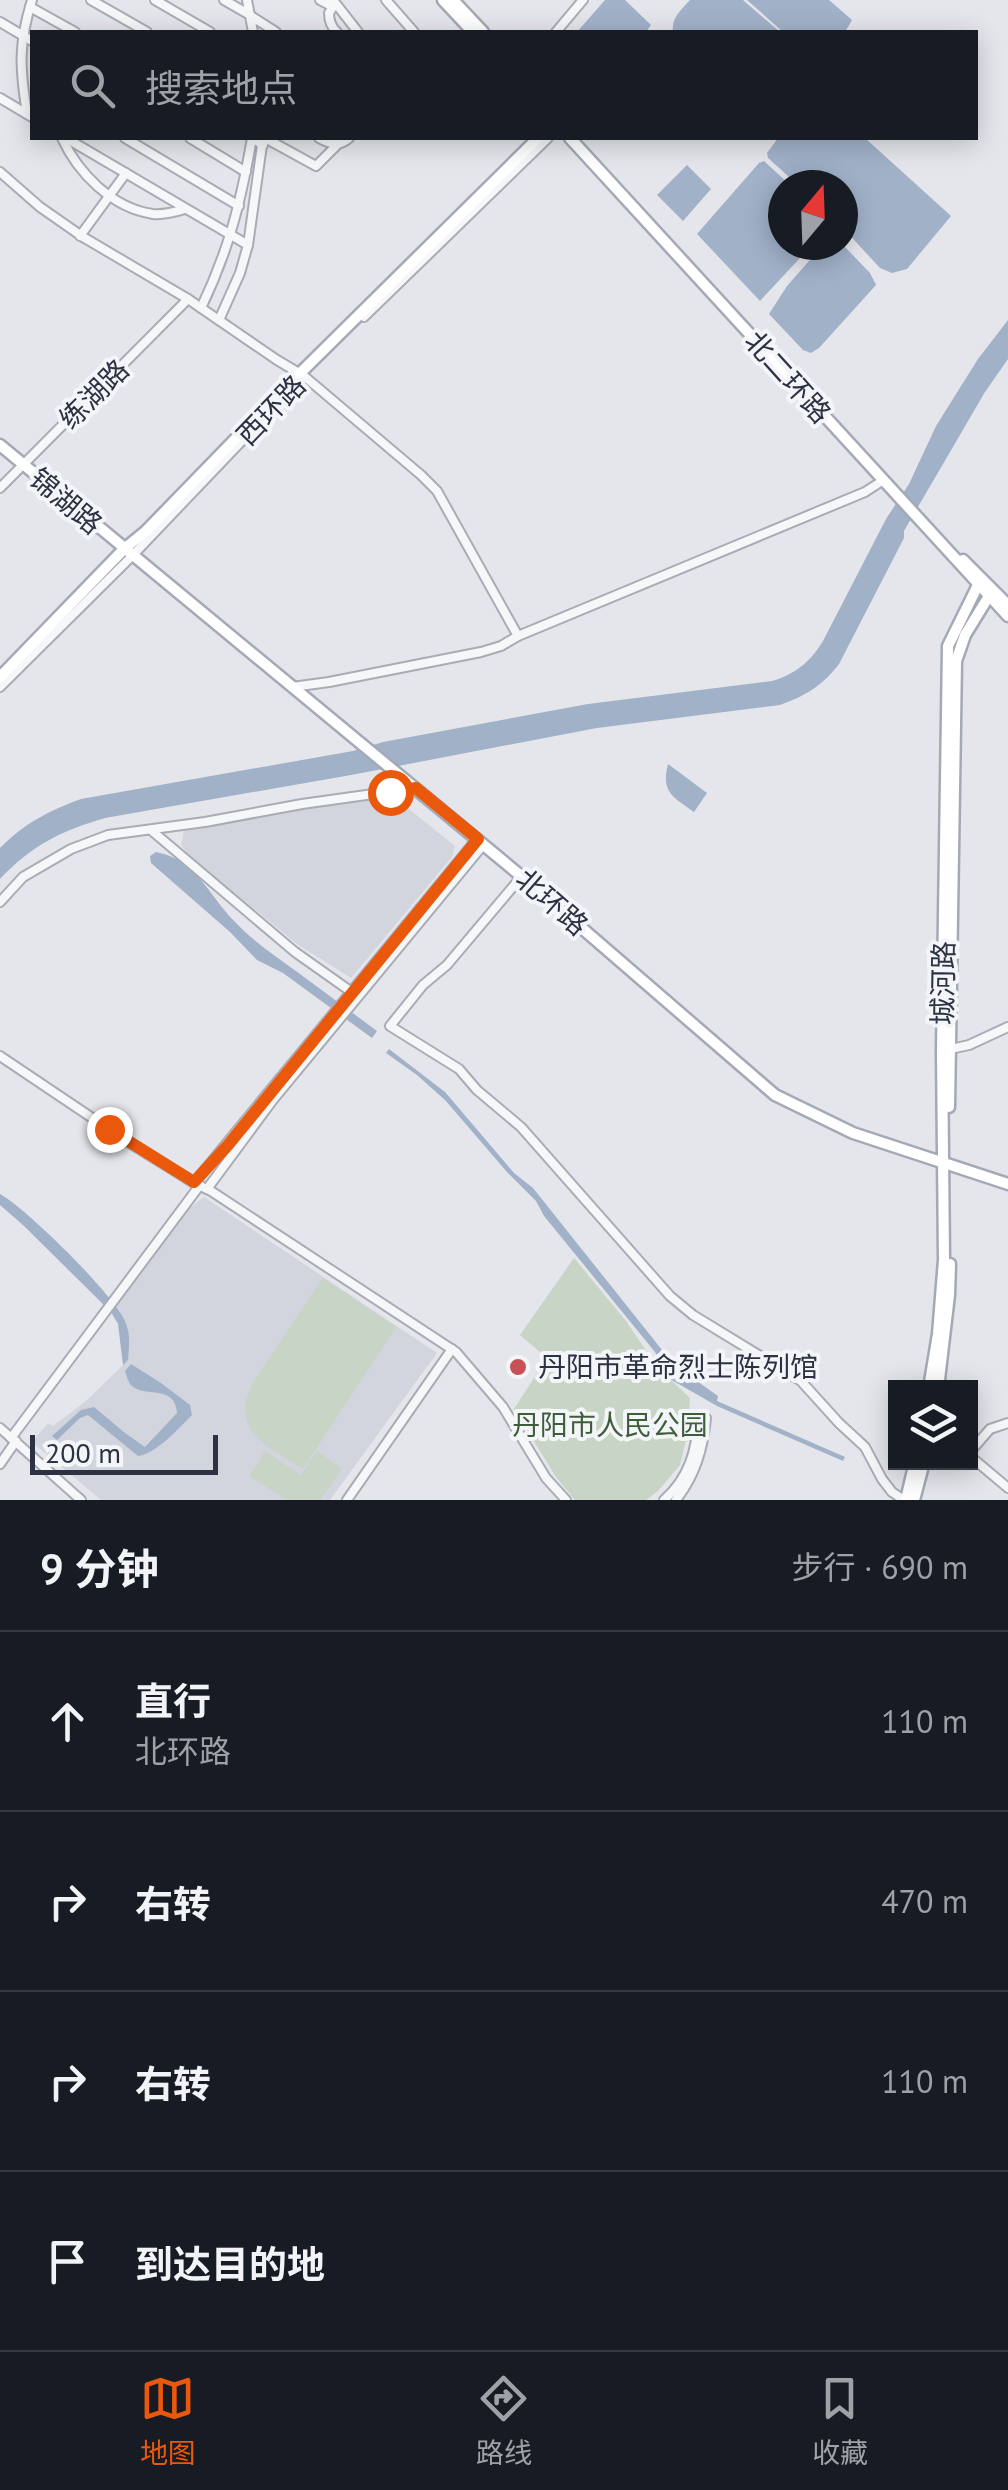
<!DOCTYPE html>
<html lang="zh">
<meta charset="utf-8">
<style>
body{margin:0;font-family:"PT Sans","Noto Sans SC",sans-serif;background:#242831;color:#f1f3f6}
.controls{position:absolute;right:30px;bottom:30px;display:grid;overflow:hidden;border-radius:0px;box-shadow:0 5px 25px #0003}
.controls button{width:90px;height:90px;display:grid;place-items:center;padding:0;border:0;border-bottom:2px solid #363941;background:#171b24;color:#f1f3f6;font:50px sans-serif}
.compass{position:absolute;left:768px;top:170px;width:90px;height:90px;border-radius:50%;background:#171b24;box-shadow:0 5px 25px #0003;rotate:19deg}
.scale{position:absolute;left:30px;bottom:25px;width:188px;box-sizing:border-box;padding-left:10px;border:5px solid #2c3242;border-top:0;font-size:28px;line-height:35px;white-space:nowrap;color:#2c3242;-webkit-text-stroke:8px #f3f5f8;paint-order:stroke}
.stop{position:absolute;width:30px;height:30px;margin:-22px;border:8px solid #ea580c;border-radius:50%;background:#fff}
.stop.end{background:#ea580c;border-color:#fff;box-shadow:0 2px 10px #0008}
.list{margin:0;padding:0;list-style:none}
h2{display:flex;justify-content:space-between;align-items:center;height:130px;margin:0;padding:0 40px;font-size:42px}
h2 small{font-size:32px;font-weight:400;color:#9ea1a6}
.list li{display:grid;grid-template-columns:65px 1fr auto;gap:30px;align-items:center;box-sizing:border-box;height:180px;padding:0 40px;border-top:2px solid #363941}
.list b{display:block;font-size:38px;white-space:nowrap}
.list p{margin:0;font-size:32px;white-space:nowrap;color:#9ea1a6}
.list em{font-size:32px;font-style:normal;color:#9ea1a6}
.icon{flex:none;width:55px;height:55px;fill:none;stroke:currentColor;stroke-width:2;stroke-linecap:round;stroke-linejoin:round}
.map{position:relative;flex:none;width:1008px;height:1500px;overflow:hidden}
.search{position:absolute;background:#171b24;box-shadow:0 5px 25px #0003;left:30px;right:30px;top:30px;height:110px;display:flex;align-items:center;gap:25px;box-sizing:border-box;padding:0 35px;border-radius:0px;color:#9ea1a6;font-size:38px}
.sheet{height:850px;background:#171b24}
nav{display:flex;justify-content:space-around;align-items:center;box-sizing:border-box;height:140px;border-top:2px solid #363941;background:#171b24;font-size:28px;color:#9ea1a6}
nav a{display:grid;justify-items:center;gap:5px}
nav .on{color:#ea580c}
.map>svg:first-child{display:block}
.built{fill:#d2d5dd}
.green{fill:#c8d4c5}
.water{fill:#a1b1c8}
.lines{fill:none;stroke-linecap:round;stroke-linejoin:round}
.minor-casing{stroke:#a9acb5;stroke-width:12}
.major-casing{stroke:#a4a9b6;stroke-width:15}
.minor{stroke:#f6f7f9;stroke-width:8}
.major{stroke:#fff;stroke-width:10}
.route{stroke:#ea580c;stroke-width:12}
.poi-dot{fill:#c85158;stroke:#f3f5f8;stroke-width:4}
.labels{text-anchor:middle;stroke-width:8;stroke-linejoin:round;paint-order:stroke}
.street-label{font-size:28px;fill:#2c3242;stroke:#f3f5f8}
.poi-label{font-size:28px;fill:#2c3242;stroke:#f3f5f8;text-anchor:start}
.park-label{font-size:28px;fill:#3e5d3a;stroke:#f3f5f8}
</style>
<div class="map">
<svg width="1008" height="1500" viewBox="0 0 1008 1500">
<rect width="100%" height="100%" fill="#e4e6eb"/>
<g class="built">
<path d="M394 797 455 846 452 857 351 978 297 944 188 854 181 845 184 831 299 810Z"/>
<path d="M204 1197 437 1353 330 1500H101L32 1442 48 1423 53 1426 86 1401 123 1365 128 1327 116 1305 182 1214Z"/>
</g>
<g class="green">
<path d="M574 1258 626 1321 657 1367 690 1398 688 1431 680 1465 658 1491 646 1500H575L556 1477 514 1409 547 1358 520 1335Z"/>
<path d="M323 1278 396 1327 303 1469C270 1448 230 1432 251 1386Z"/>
<path d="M265 1451 301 1475 317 1451 342 1469 320 1500H287L249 1476Z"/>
</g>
<g class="water">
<path d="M605 0H625L651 25 646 32H577Z"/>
<path d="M690 0H743L780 32H673C671 18 681 10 690 0Z"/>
<path d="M747 0H829L852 20 845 32H783Z"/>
<path d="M778 138H865L951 216 907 269 892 273 880 268 843 228V185H798L768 158 767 153Z"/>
<path d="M764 161 790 185H783V245H812L760 301 697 234 759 163Z"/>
<path d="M687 165 711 189 683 221 657 195Z"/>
<path d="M823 245H843L870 273 876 285 819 348 811 353 803 350 769 314 787 286Z"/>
<path d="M1008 320V359L985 392 908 524 904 531V538L839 664C822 686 805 696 780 705L597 728 351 775 105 818C61 831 32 845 0 879V848C23 824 50 810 81 799L353 751 383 742 588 704 772 681C796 674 810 662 823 641L886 519 909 484 936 426 978 359Z"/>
<path d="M668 764 707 793 694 812C672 796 661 792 668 764Z"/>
<path d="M156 852C196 859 209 896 235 922 253 941 275 956 296 971 323 991 350 1011 377 1031L372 1038 283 973 257 960 230 932 151 863 150 856Z"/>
<path d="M389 1049 445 1092 514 1173 533 1188 674 1365 718 1396 717 1401 845 1457 843 1461 717 1406 670 1379 655 1352 544 1216 536 1201 507 1172 445 1100 417 1075 386 1053Z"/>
<path d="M0 1194C26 1208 114 1295 125 1321 131 1334 129 1347 128 1360L123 1365 118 1324 111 1312 23 1225 0 1205Z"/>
<path d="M131 1364 161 1383 190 1405 192 1415C179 1428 156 1454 138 1456L88 1415 80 1418 57 1440 52 1436 81 1410 94 1407 125 1433 145 1447 177 1413C175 1384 146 1398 132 1386 128 1383 127 1376 125 1371Z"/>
</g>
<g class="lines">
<defs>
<g id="minor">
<path d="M91 0 147 32"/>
<path d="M155 0 210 32"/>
<path d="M224 0 250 15"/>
<path d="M247 0 253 32"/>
<path d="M320 0 333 7 329 13C329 21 331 27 337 32"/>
<path d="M333 0 358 32"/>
<path d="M386 0 414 32"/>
<path d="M30 7 75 32"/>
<path d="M251 16 276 32"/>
<path d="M0 22 32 41"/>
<path d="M556 32 583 0"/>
<path d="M0 98 32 117"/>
<path d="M27 114C20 69 18 44 32 0"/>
<path d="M62 138C78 173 112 208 153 214 164 215 175 212 185 209"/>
<path d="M66 138 248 245"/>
<path d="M125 138 239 206"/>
<path d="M190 138 246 172"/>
<path d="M265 138 316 166 338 144"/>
<path d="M319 138C330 144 339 147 349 138"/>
<path d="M0 172 40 207 83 237 188 299 277 360 304 376 421 475 437 491 518 636"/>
<path d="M80 236 126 173"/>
<path d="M201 308C229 250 241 201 252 138L263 145"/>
<path d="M364 317 548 138"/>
<path d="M219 320 240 273 248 245 263 138"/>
<path d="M0 488 188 299"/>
<path d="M0 687 132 556 297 383"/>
<path d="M292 687 329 682 481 652 501 646 518 636 865 492 882 481"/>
<path d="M151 830 295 952 353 993"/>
<path d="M522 876 447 965 423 985 390 1026 459 1069 477 1090 521 1127 670 1296 693 1315 801 1381 839 1423 865 1447 882 1479 892 1492 904 1500"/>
<path d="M0 902 23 877 71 849 108 835 205 822 302 804 416 788"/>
<path d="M946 1050 969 1045 1008 1027"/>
<path d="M0 1056 128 1142 194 1183 477 839"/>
<path d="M194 1183 211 1191 456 1352 503 1407 546 1478 566 1500"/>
<path d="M207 1189 272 1101 484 844"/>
<path d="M0 1428 81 1500"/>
<path d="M11 1438 200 1185"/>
<path d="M970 1452 990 1429 1008 1423"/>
<path d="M970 1456 1008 1488"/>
<path d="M0 1464 16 1441"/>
<path d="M347 1500 452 1349"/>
<path d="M664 1500C689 1478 697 1450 698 1418"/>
<path d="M676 1500C695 1475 703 1450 706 1418"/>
</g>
<g id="major">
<path d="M443 0 473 32"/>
<path d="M453 0 483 32"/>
<path d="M570 138 1008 616"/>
<path d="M0 445 532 885 775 1095 853 1133 1008 1184"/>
<path d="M963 560 1008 605"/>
<path d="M0 677 124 549 146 531 278 395 538 138"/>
<path d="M949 1107 956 661 965 635 989 596"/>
<path d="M929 1388 938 1334 944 1260 942 1051 948 646 978 585"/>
<path d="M938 1388 949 1295 950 1264"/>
<path d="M906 1500 915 1462"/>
<path d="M914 1500 924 1462"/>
</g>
</defs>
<use href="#minor" class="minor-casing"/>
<use href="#major" class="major-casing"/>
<use href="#minor" class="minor"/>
<use href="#major" class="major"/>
</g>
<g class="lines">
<path class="route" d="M109 1129 194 1182 228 1145 478 839 416 788 390 792"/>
</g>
<circle class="poi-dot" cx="518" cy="1367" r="10"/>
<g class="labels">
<g class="street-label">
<text transform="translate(788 377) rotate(48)" y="10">北二环路</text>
<text transform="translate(94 394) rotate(-45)" y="10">练湖路</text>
<text transform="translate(271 410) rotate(-46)" y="10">西环路</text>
<text transform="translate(66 501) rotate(40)" y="10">锦湖路</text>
<text transform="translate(552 902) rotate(41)" y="10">北环路</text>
<text transform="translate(943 983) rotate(-89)" y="10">城河路</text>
</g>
<g class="poi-label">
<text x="538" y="1377">丹阳市革命烈士陈列馆</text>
</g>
<g class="park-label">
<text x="610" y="1435">丹阳市人民公园</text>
</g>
</g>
</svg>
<div class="controls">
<button><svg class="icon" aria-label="layers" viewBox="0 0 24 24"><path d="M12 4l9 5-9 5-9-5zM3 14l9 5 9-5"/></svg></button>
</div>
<svg class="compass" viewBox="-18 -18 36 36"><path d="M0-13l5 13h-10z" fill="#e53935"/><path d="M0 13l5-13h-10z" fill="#9ea1a6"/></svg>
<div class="scale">200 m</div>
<div class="stop" style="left:390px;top:792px"></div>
<div class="stop end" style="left:109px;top:1129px"></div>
<div class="search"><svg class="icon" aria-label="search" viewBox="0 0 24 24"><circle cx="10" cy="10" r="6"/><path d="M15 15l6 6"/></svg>搜索地点</div>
</div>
<section class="sheet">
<h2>9 分钟<small>步行 · 690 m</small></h2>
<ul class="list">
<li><svg class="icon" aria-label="ahead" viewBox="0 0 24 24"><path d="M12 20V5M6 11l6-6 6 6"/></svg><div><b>直行</b><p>北环路</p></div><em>110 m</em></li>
<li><svg class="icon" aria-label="right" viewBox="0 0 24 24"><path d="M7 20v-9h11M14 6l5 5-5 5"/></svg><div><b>右转</b></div><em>470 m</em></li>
<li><svg class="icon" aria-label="right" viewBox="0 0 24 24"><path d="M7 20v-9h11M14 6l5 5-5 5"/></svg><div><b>右转</b></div><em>110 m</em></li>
<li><svg class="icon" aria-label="arrive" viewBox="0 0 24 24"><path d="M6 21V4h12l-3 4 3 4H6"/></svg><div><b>到达目的地</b></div></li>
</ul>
</section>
<nav>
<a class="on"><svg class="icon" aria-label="map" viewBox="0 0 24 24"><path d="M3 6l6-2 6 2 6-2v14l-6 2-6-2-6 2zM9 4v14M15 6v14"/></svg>地图</a>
<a><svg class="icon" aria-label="directions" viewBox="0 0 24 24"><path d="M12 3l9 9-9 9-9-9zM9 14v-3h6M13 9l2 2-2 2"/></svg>路线</a>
<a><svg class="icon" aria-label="saved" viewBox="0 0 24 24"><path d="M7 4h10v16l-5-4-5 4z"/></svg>收藏</a>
</nav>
